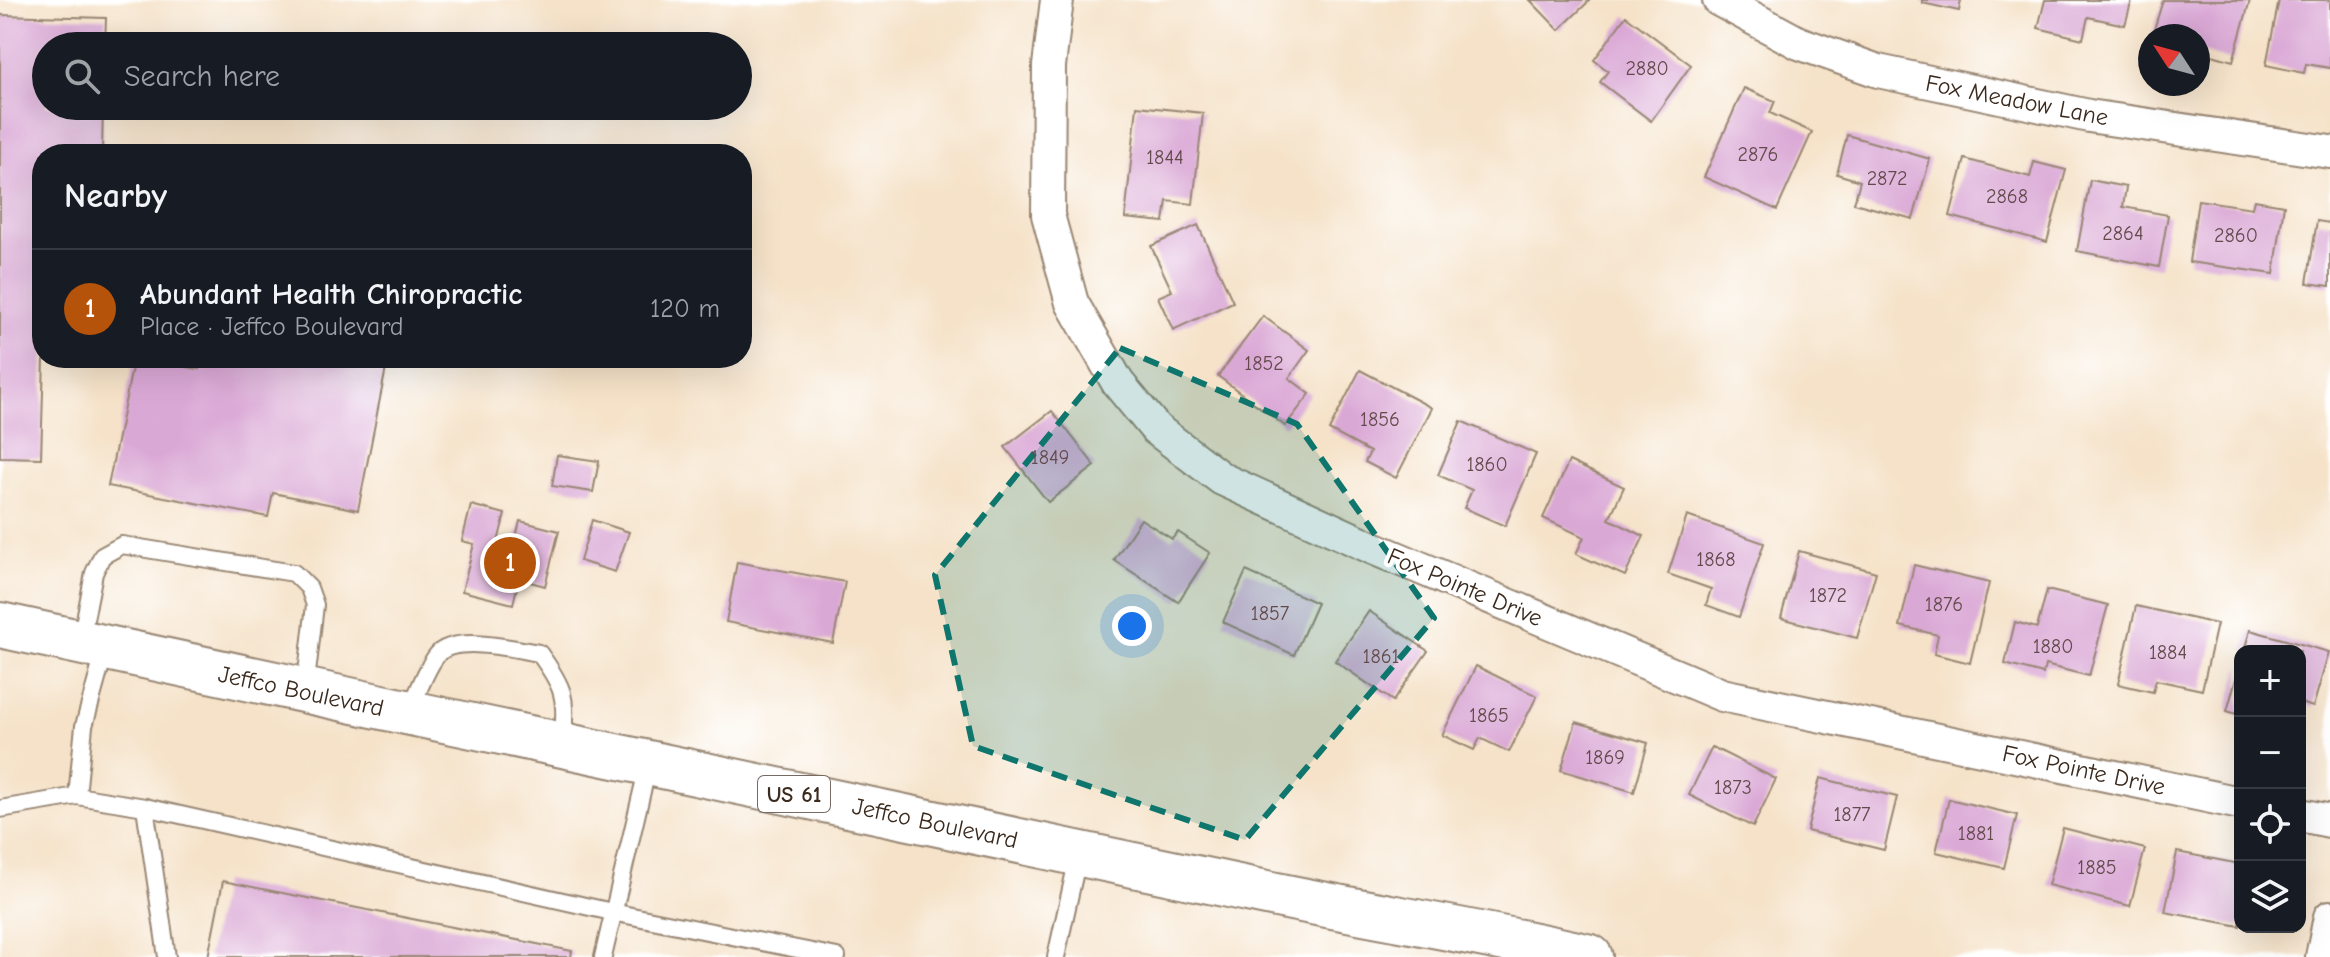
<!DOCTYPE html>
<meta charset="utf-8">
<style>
body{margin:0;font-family:"Comic Neue",sans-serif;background:#242831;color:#f1f3f6}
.controls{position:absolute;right:24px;bottom:24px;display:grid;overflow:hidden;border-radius:16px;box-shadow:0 8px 32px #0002}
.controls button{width:72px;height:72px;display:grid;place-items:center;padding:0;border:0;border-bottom:2px solid #363941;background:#171b24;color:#f1f3f6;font:40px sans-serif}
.compass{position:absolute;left:2138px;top:24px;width:72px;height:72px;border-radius:50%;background:#171b24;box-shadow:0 8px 32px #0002;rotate:306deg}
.you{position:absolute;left:1132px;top:626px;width:28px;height:28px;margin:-20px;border:6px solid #fff;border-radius:50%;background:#1a73e8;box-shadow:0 0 0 12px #1a73e833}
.badge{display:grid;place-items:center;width:52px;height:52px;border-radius:50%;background:#b45309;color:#fff;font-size:26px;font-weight:700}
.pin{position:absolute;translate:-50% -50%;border:4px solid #fff;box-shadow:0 2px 8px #0006}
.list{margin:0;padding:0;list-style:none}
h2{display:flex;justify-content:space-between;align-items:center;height:104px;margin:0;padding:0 32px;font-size:34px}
h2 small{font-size:26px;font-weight:400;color:#9ea1a6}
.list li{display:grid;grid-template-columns:52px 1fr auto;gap:24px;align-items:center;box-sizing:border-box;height:120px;padding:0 32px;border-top:2px solid #363941}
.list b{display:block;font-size:30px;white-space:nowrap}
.list p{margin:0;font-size:26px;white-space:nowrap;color:#9ea1a6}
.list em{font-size:26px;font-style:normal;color:#9ea1a6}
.icon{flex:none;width:44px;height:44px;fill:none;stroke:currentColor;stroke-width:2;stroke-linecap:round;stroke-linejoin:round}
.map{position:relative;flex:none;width:2330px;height:957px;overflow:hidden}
.search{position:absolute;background:#171b24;box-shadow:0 8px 32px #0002;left:32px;top:32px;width:720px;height:88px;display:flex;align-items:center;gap:20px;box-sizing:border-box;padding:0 28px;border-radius:44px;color:#9ea1a6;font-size:30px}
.panel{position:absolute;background:#171b24;box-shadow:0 8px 32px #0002;left:32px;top:144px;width:720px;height:224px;border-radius:32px}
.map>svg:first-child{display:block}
.building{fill:#daa8d5}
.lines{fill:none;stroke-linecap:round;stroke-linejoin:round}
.lane-casing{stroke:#988673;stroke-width:20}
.street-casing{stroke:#988673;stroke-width:36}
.primary-casing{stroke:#988673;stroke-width:48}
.lane{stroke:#fff;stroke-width:16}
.street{stroke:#fff;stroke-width:32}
.primary{stroke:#fff;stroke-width:44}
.marked{fill:#0f766e;fill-opacity:0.2;stroke:#0f766e;stroke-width:6;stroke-dasharray:16 10;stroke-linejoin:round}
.labels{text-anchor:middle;stroke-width:8;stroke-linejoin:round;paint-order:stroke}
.number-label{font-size:20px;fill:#634a4c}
.shield{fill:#fff;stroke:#766a62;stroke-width:2}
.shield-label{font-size:22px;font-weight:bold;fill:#3b2a1e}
.street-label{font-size:24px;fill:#3b2a1e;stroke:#fff}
</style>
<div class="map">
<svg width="2330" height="957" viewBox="0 0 2330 957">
<rect width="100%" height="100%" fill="#fff"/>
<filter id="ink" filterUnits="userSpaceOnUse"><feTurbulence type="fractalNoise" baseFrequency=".0125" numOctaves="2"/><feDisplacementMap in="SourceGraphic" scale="16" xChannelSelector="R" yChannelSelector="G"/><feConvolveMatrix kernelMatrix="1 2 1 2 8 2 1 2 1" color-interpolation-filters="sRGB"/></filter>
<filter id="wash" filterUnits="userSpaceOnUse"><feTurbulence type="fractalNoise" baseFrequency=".006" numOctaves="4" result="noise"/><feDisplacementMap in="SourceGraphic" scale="32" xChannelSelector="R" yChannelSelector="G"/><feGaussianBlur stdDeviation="1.8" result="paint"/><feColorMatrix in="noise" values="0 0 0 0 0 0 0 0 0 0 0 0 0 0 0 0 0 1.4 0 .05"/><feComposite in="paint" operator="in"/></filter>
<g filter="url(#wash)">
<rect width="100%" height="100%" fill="#f5e2c8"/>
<g id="blocks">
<g class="building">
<path d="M1530 0H1590L1559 30Z"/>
<path d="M1922 0H1961L1959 11 1922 3Z"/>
<path d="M2045 0H2132L2125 25 2088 17 2083 39 2038 28Z"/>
<path d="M2163 0H2250L2233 61 2198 51V36H2152Z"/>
<path d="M2279 0H2330V68L2306 64 2304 73 2266 65Z"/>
<path d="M0 15 106 18 105 46H46V106H103L102 154H42L44 358 41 458 0 457Z"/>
<path d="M1626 16 1691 65 1651 121 1600 82 1608 71 1594 60Z"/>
<path d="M1744 88 1775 101 1770 113 1812 132 1777 210 1704 177Z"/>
<path d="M1137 106 1203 113 1193 204 1167 201 1164 222 1125 218Z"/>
<path d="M1847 135 1930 159 1913 219 1854 203 1860 181 1837 174Z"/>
<path d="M1965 159 2030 177 2034 162 2066 170 2047 242 1950 216Z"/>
<path d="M2090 180 2126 187 2123 207 2168 215 2159 267 2077 251Z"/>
<path d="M2198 200 2252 208 2254 200 2284 205 2274 274 2189 262Z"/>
<path d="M2317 221 2330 223V286L2307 283Z"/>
<path d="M1198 225 1233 302 1173 330 1158 297 1172 291 1151 246Z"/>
<path d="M1263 316 1309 350 1289 378 1310 394 1285 426 1218 376Z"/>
<path d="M134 358 199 369 201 358H388L358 510 273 493 268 517 108 486Z"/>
<path d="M1360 370 1432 408 1396 478 1365 462 1370 452 1329 430Z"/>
<path d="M1052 411 1095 466 1048 502 1005 447Z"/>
<path d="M1461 421 1536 454 1505 526 1464 508 1472 490 1438 475Z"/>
<path d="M557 455 599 461 593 492 552 486Z"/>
<path d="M1569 461 1624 487 1609 519 1644 536 1625 576 1576 554 1584 537 1543 518Z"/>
<path d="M471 505 505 514 498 542 514 546 520 521 559 531 545 586 519 579 513 604 462 591 474 544 462 541Z"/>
<path d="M1687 516 1764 543 1739 617 1706 605 1711 589 1668 574Z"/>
<path d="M1141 519 1172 539 1178 532 1210 553 1178 602 1114 560Z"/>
<path d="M592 520 629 532 615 572 580 561Z"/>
<path d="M1799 551 1876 572 1857 638 1781 618Z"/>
<path d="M737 562 845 582 833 643 726 622Z"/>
<path d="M1914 565 1989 583 1970 663 1934 654 1938 635 1900 626Z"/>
<path d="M1246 571 1317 603 1294 655 1223 622Z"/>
<path d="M2047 590 2108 605 2089 676 2045 665 2043 674 2005 664 2015 622 2037 628Z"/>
<path d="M2136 606 2217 624 2202 690 2156 680 2153 692 2118 684Z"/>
<path d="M1369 611 1428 651 1393 701 1335 661Z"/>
<path d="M2250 630 2329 652 2313 707 2300 703V651H2244Z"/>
<path d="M1476 666 1537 696 1509 752 1480 738 1474 750 1442 735Z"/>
<path d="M2239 668H2240V715L2227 711Z"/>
<path d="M1576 722 1648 743 1634 792 1561 770Z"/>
<path d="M1712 747 1776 779 1753 827 1689 795Z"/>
<path d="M1820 778 1897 797 1884 850 1807 831Z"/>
<path d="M1949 799 2017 815 2004 868 1936 852Z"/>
<path d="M2063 828 2145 849 2130 906 2048 885Z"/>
<path d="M2177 852 2240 864V926L2165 912Z"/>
<path d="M223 881 572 951 571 957H208Z"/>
</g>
</g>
</g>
<g filter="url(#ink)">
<use href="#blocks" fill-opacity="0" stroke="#988673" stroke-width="2"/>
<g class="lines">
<defs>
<g id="lane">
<path d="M81 640 94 573 102 556 122 545 294 573 309 588 315 605 305 690"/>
<path d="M105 650 84 726 77 796 145 807 612 912 837 957"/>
<path d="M409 711C418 694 425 670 437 655 454 634 514 649 539 653 568 693 565 697 563 745"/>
<path d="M145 807 167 957"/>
<path d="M0 809 77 796"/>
<path d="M603 957 648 766"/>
<path d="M1056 957 1079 853"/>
</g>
<g id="street">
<path d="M1057 0 1049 66 1048 215 1072 303 1118 383 1156 429 1222 479 1373 548 1722 695 2240 803"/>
<path d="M1719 0 1799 43 1878 71 2089 116 2330 152"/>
<path d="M2300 815 2330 821"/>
<path d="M2322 957 2330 917"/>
</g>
<path id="primary" d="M0 625C420 717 841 802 1262 892 1371 915 1481 932 1590 957"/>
</defs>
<use href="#lane" class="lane-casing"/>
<use href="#street" class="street-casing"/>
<use href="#primary" class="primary-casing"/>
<use href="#lane" class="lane"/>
<use href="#street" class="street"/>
<use href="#primary" class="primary"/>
</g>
</g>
<path class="marked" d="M1120 348 1297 424 1434 618 1245 840 973 746 935 575Z"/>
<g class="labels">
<g class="number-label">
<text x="1647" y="75">2880</text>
<text x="1758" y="161">2876</text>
<text x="1165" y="164">1844</text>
<text x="1887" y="185">2872</text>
<text x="2007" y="203">2868</text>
<text x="2123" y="240">2864</text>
<text x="2236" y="242">2860</text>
<text x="1264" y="370">1852</text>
<text x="1380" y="426">1856</text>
<text x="1050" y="464">1849</text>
<text x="1487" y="471">1860</text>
<text x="1716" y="566">1868</text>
<text x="1828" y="602">1872</text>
<text x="1944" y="611">1876</text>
<text x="1270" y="620">1857</text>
<text x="2053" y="653">1880</text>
<text x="2168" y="659">1884</text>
<text x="1381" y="663">1861</text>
<text x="1489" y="722">1865</text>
<text x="1605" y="764">1869</text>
<text x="1733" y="794">1873</text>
<text x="1852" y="821">1877</text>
<text x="1976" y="840">1881</text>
<text x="2097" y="874">1885</text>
</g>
<rect class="shield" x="758" y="776" width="72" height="36" rx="6"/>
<g class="shield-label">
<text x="794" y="802">US 61</text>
</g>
<g class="street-label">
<text transform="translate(2017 100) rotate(11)" y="8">Fox Meadow Lane</text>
<text transform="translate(1465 587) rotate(23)" y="8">Fox Pointe Drive</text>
<text transform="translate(301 691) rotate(12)" y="8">Jeffco Boulevard</text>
<text transform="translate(2084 770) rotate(12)" y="8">Fox Pointe Drive</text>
<text transform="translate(935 823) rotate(12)" y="8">Jeffco Boulevard</text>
</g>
</g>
</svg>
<div class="controls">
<button>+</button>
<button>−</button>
<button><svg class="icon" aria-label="locate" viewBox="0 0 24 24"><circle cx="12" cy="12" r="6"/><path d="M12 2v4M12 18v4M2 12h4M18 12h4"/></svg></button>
<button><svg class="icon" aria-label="layers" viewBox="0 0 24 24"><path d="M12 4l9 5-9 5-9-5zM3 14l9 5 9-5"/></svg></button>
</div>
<svg class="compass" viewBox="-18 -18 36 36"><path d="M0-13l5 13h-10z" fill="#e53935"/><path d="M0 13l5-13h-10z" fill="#9ea1a6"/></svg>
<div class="you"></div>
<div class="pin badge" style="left:510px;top:563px">1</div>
<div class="search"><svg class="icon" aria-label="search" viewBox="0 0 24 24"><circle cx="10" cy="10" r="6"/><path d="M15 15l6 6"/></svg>Search here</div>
<section class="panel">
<h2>Nearby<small></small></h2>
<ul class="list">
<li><span class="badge">1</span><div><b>Abundant Health Chiropractic</b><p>Place · Jeffco Boulevard</p></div><em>120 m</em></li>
</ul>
</section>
</div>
